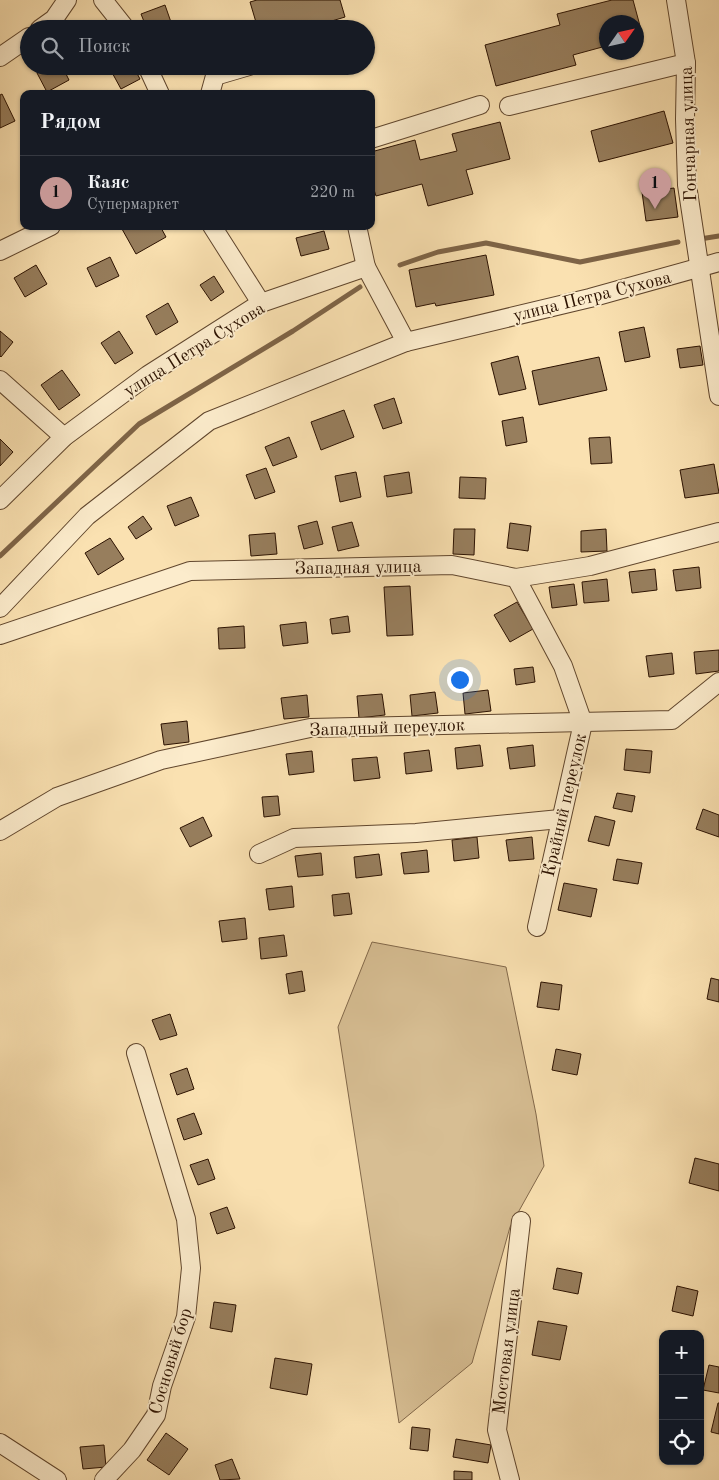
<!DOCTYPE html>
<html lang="ru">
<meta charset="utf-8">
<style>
body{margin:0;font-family:"Old Standard TT",serif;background:#20242c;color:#f1f3f6}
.controls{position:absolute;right:15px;bottom:15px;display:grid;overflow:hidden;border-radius:10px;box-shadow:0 1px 4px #0004}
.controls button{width:45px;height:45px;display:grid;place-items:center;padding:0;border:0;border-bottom:1px solid #363941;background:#171b24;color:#f1f3f6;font:25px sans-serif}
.compass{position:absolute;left:599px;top:15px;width:45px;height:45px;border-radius:50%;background:#171b24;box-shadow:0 1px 4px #0004;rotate:56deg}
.you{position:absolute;left:459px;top:679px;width:18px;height:18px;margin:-12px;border:4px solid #fff;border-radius:50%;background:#1a73e8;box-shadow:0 0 0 8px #1a73e833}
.badge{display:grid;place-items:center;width:32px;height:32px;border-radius:50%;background:#c59692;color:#111;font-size:16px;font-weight:700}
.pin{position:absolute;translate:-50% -41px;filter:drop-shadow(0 1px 2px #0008)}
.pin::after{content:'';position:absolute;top:26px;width:18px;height:15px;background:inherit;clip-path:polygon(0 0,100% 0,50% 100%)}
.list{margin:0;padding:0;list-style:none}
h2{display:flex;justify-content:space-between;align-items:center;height:65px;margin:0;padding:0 20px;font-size:21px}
h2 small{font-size:16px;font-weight:400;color:#9ea1a6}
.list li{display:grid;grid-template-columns:32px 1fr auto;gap:15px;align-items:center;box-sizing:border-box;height:75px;padding:0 20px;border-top:1px solid #363941}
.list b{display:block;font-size:19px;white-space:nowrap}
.list p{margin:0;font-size:16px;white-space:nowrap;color:#9ea1a6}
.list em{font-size:16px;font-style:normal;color:#9ea1a6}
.icon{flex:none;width:28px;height:28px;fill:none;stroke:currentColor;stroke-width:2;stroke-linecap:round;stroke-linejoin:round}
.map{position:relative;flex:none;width:719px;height:1480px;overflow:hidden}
.search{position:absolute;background:#171b24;box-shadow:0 1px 4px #0004;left:20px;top:20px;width:355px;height:55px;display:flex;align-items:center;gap:12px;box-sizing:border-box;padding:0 18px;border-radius:28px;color:#9ea1a6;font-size:19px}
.panel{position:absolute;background:#171b24;box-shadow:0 1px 4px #0004;left:20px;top:90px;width:355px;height:140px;border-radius:10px}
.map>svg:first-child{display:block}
.green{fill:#d7be93;stroke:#82684a}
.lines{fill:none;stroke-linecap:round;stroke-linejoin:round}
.stream{stroke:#7e6447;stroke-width:5}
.building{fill:#977e5d;stroke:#2c1201}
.minor-casing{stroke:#60462d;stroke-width:20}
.minor{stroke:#fceccc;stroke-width:18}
.labels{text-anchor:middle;stroke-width:4;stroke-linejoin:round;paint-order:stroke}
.street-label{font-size:18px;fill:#2c1201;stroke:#fceccc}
</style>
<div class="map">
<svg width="719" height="1480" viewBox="0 0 719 1480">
<rect width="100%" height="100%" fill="#fae1b1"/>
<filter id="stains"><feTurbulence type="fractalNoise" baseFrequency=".004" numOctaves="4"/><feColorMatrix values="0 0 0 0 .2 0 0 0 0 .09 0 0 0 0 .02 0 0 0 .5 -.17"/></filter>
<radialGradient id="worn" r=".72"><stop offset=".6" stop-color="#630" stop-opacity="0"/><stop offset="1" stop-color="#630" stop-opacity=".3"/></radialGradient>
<path class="green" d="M372 942 506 967 536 1114 544 1166 510 1227 472 1363 399 1423 338 1027Z"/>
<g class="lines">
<g class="stream">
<path d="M700 239 719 236"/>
<path d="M400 265 438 252 486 243 580 262 678 242"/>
<path d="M0 556 139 424 293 331 360 287"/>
</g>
</g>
<g class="building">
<path d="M257 0H340L345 17 305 29H258L250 2Z"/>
<path d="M612 0H633L643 37 636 38V22H606V46L573 55 576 65 496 86 485 45 560 25 557 14Z"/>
<path d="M165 5 172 25 162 29H147L141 14Z"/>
<path d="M49 66H62L69 80 47 92 37 73Z"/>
<path d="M133 66 140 79 121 89 109 67Z"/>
<path d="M2 94 15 121 0 128V95Z"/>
<path d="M664 111 673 143 599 162 591 131Z"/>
<path d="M500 122 510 159 466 170 473 194 428 206 422 184 376 196 371 180V152L415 140 420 160 457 151 452 134Z"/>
<path d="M674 188 678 217 646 221 642 192Z"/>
<path d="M126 226H160L166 237 136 254 122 229Z"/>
<path d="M324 231 329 249 301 256 296 238Z"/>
<path d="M486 255 494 295 436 306 435 303 416 307 409 270Z"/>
<path d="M110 257 119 276 96 287 87 268Z"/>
<path d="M36 265 47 284 25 297 14 278Z"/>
<path d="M214 276 224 292 211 301 200 285Z"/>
<path d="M168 303 178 322 156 335 146 316Z"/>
<path d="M644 327 650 357 625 362 619 332Z"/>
<path d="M0 331 13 342 1 357 0 356Z"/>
<path d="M119 331 133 353 115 364 101 343Z"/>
<path d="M700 346 703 365 680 368 677 349Z"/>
<path d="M518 356 526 389 499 395 491 363Z"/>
<path d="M599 357 607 390 539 405 532 371Z"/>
<path d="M62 370 80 395 59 410 41 385Z"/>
<path d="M394 398 402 423 383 429 374 405Z"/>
<path d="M344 410 354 437 321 450 311 422Z"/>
<path d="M523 417 527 442 506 446 502 421Z"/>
<path d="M289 437 297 457 273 466 265 447Z"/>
<path d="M610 437 612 463 591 464 589 438Z"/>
<path d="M0 439 13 452 0 466Z"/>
<path d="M714 464 719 493 685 498 680 470Z"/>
<path d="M266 468 275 492 255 499 246 475Z"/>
<path d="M356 472 361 497 340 502 335 476Z"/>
<path d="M409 472 412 493 387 497 384 476Z"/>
<path d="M460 477 486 478 485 499 459 498Z"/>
<path d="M191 497 199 516 175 526 167 506Z"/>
<path d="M143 516 152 529 136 539 128 527Z"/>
<path d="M317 521 323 544 304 549 298 526Z"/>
<path d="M352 522 359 546 338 551 332 527Z"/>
<path d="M510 523 531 526 528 551 507 548Z"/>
<path d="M454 529H475L474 555 453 554Z"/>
<path d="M606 529 607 551 581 552V531Z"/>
<path d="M275 533 277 554 251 556 249 535Z"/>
<path d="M110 538 124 559 98 575 85 553Z"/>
<path d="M699 567 701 588 676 591 673 570Z"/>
<path d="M655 569 657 590 632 593 629 572Z"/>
<path d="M607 579 609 601 584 603 582 582Z"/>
<path d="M574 584 577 605 552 608 549 587Z"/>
<path d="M410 586 413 635 387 636 384 587Z"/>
<path d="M517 602 533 629 510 642 494 615Z"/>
<path d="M348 616 350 632 332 634 330 619Z"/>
<path d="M306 622 308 643 283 646 280 625Z"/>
<path d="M244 626 245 648 219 649 218 628Z"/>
<path d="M719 650V671L696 674 694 652Z"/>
<path d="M672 653 674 674 649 677 646 656Z"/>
<path d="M533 667 535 682 516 685 514 669Z"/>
<path d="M488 690 491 711 465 714 463 693Z"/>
<path d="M435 692 438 713 412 716 410 695Z"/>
<path d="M382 694 385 715 359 718 357 696Z"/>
<path d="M307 695 309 717 284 719 281 698Z"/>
<path d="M187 721 189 742 164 745 161 724Z"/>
<path d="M480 745 483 766 457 769 455 748Z"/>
<path d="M533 745 535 766 510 769 507 748Z"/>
<path d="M626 749 652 751 650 773 624 770Z"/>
<path d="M429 750 432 771 406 774 404 753Z"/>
<path d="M312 751 314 772 289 775 286 754Z"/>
<path d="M377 757 380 778 354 781 352 759Z"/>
<path d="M617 793 635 796 632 812 613 808Z"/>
<path d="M278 796 280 815 264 817 262 797Z"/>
<path d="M703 809 719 815V837L696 829Z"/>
<path d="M595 816 615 821 609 846 588 841Z"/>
<path d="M203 817 212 836 190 847 180 828Z"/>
<path d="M477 837 479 858 454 861 452 840Z"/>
<path d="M532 837 534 859 509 861 506 840Z"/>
<path d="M427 850 429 872 404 874 401 853Z"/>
<path d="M321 853 323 875 298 877 295 856Z"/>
<path d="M379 854 382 875 356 878 354 857Z"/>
<path d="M617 859 642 863 638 884 613 880Z"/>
<path d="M564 883 597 889 591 917 558 910Z"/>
<path d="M292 886 294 907 269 910 266 889Z"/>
<path d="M349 893 352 914 334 916 332 895Z"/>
<path d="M245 918 247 939 222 942 219 921Z"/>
<path d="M284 935 287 956 261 959 259 938Z"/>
<path d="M302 971 305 991 289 994 286 974Z"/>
<path d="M711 978 719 980V1002L707 999Z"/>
<path d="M541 982 562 985 559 1010 537 1007Z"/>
<path d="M170 1014 177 1035 160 1040 152 1020Z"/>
<path d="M556 1049 581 1054 577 1075 552 1070Z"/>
<path d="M187 1068 194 1089 177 1095 170 1074Z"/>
<path d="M194 1113 202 1134 184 1140 177 1119Z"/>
<path d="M695 1158 719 1164V1191L689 1183Z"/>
<path d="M208 1159 215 1179 198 1185 190 1165Z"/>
<path d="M227 1207 235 1228 217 1234 210 1213Z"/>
<path d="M557 1268 582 1273 578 1294 553 1289Z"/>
<path d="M677 1286 698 1291 693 1316 672 1311Z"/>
<path d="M214 1302 236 1305 232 1332 210 1328Z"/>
<path d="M538 1321 567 1326 560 1360 532 1355Z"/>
<path d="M275 1358 312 1364 307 1395 270 1388Z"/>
<path d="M709 1365 719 1367V1393L703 1390Z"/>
<path d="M718 1403H719V1434L711 1432Z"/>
<path d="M412 1427 430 1429 428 1451 410 1449Z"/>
<path d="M166 1433 188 1449 169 1475 147 1460Z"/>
<path d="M456 1439 491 1445 488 1463 453 1457Z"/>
<path d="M104 1445 106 1467 83 1469 80 1447Z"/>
<path d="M232 1459 240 1479 220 1480 215 1465Z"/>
<path d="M454 1471 472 1472V1480H454Z"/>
</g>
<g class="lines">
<defs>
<g id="minor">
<path d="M103 0 126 29"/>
<path d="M676 0 686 63 685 119 687 185 719 396"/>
<path d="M40 29 54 19 67 0"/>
<path d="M0 57 29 37"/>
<path d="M147 66 160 94"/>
<path d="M210 94 215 76 249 66"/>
<path d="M509 106 686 63"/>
<path d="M371 139 480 105"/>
<path d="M212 226 261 303"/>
<path d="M357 226 366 267"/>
<path d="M0 251 51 226"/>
<path d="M0 380 64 437"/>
<path d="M0 500 64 437 148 375 261 303 366 267 406 342"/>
<path d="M516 578 563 666 583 723 537 927"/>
<path d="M0 608 87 516 209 421 406 342 590 298 719 262"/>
<path d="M0 635 190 571 452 565 516 578 590 566 719 532"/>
<path d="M0 831 57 797 161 760 310 728 672 720 719 682"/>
<path d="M259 854 294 838 416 833 560 819"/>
<path d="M0 1443 57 1480"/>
<path d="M104 1480 132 1450 156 1415 162 1386 186 1317 191 1268 186 1219 136 1053"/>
<path d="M510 1480 497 1430 521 1221"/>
</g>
</defs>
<use href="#minor" class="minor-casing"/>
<use href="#minor" class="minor"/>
</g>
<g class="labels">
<g class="street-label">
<text transform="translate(688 134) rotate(-92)" y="6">Гончарная улица</text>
<text transform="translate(592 296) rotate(-14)" y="6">улица Петра Сухова</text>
<text transform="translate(194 349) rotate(-32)" y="6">улица Петра Сухова</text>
<text transform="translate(358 567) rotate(-1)" y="6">Западная улица</text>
<text transform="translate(387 727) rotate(-2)" y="6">Западный переулок</text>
<text transform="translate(564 805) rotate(-77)" y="6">Крайний переулок</text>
<text transform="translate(506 1351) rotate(-83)" y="6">Мостовая улица</text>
<text transform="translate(170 1361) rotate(-73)" y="6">Сосновый бор</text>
</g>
</g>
<rect width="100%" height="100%" filter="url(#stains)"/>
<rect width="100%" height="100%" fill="url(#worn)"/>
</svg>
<div class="controls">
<button>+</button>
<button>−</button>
<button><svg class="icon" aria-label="locate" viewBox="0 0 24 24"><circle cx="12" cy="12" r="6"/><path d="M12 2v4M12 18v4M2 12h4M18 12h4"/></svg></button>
</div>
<svg class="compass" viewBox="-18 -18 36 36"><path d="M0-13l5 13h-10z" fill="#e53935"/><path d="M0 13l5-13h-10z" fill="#9ea1a6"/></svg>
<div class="you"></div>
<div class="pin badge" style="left:655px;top:209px">1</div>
<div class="search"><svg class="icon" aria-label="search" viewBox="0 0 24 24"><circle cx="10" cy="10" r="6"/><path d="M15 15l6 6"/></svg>Поиск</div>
<section class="panel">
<h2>Рядом<small></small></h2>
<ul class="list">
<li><span class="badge">1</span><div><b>Каяс</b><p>Супермаркет</p></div><em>220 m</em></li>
</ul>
</section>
</div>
